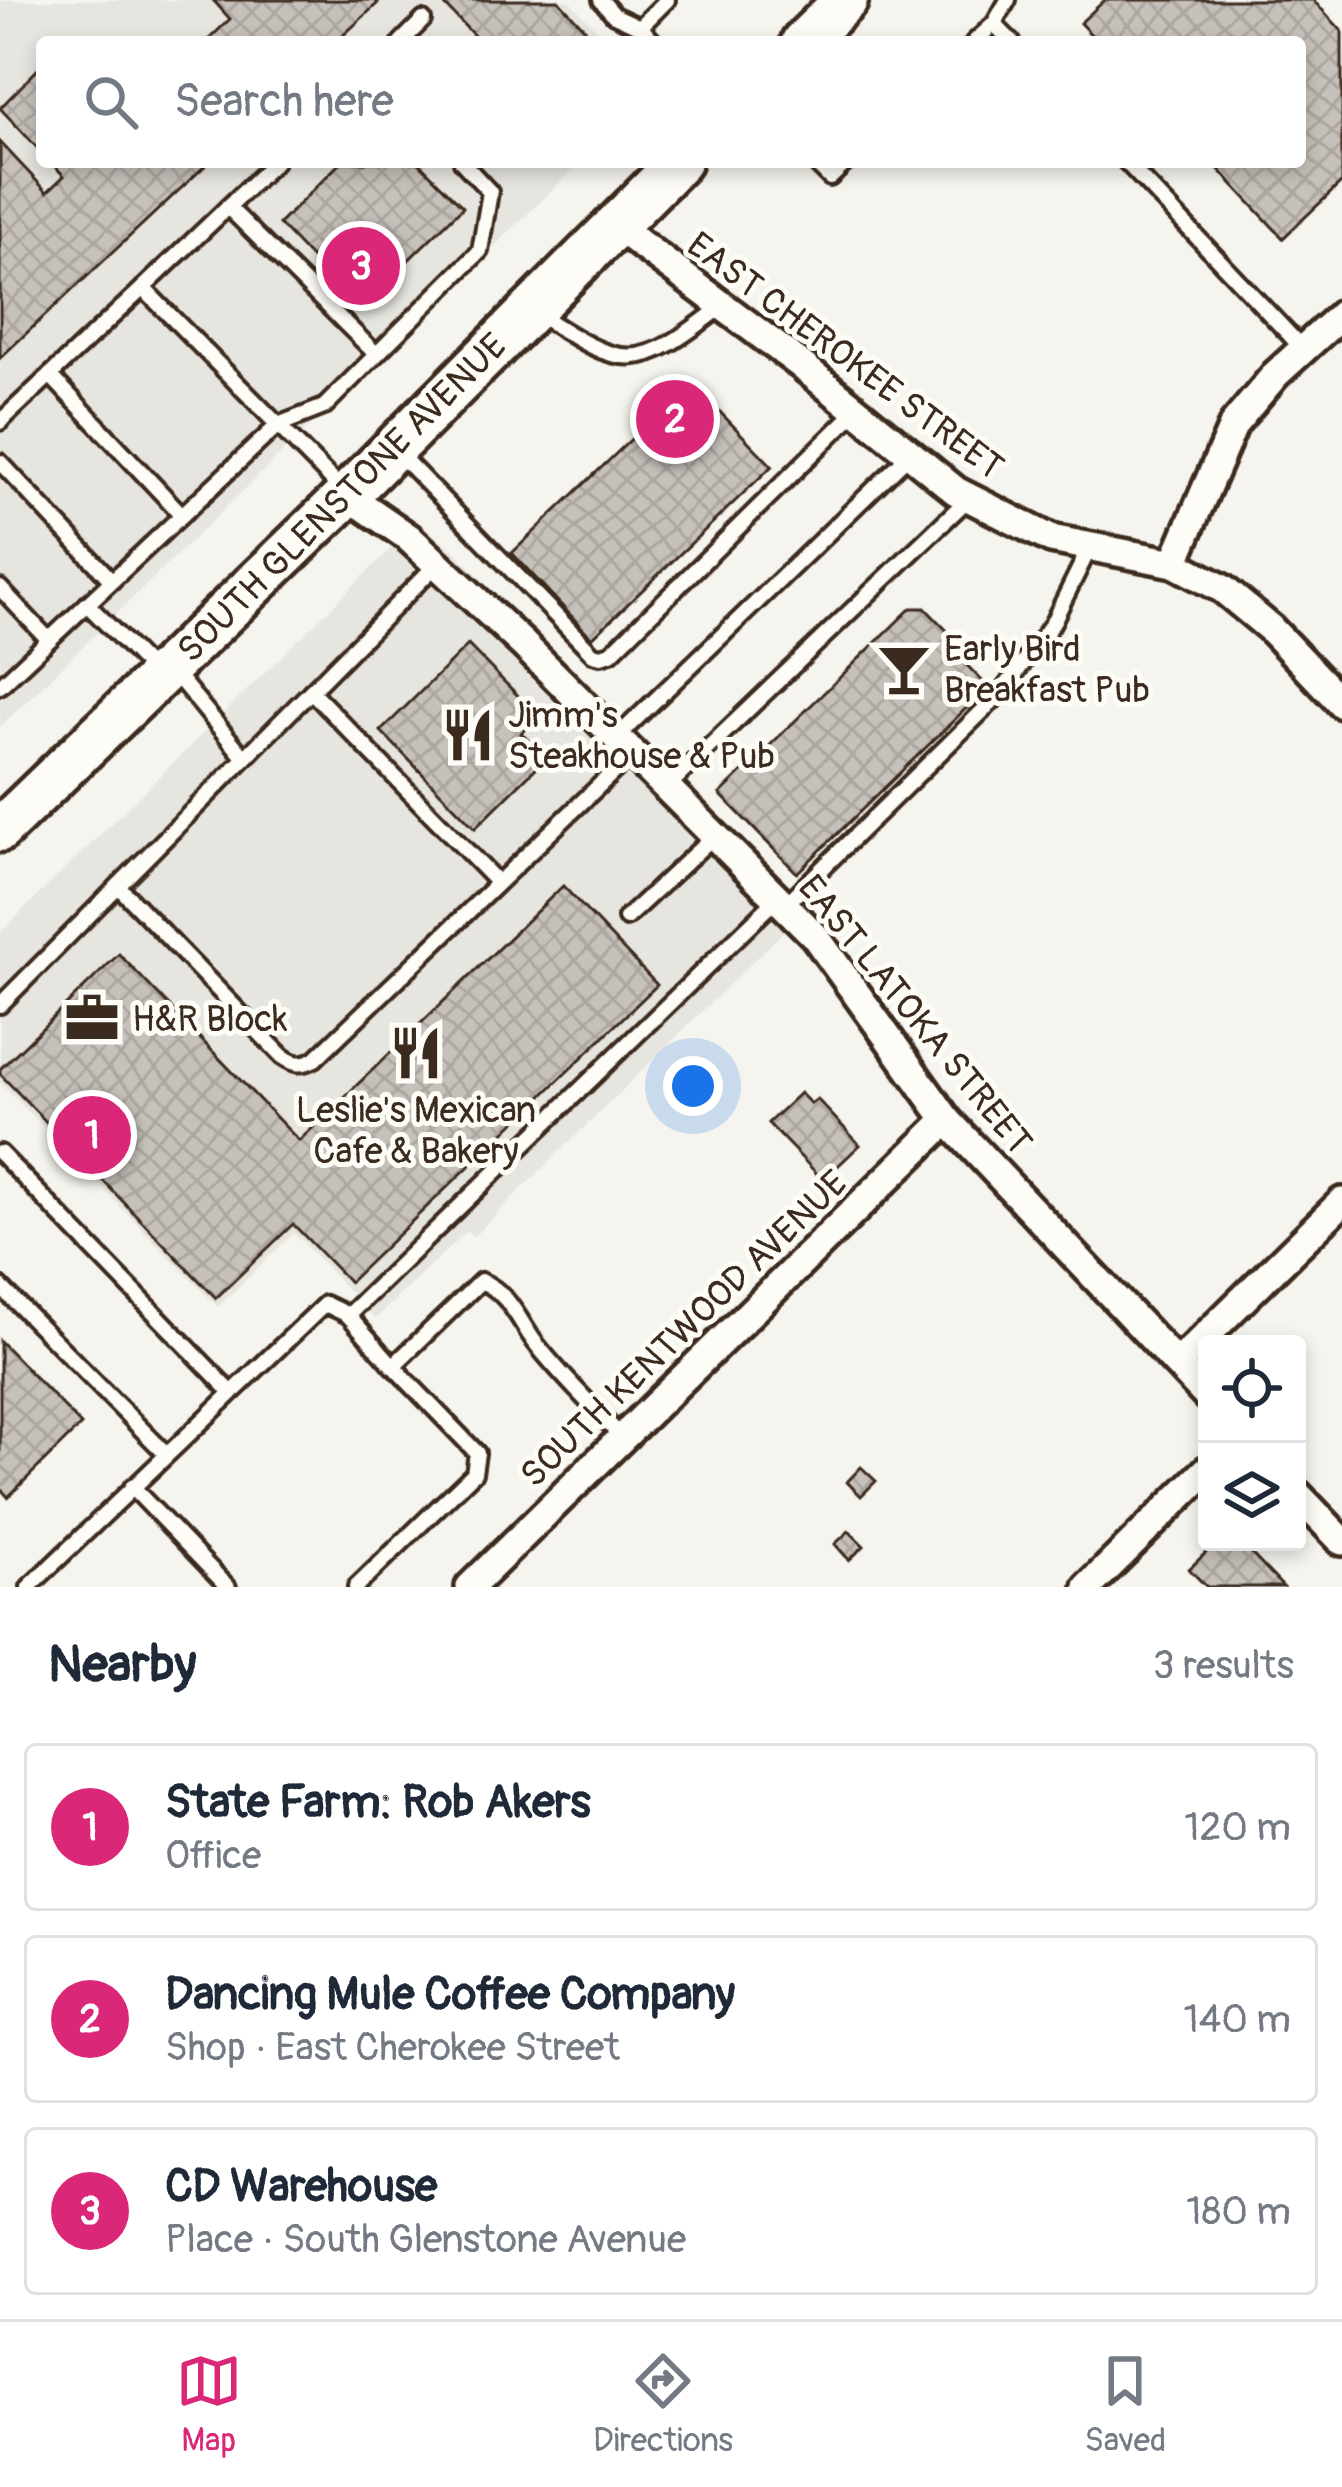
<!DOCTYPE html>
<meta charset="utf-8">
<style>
body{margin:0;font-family:Pangolin,sans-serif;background:#f2f2f3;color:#1f2937}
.controls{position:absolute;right:36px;bottom:36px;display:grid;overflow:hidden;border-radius:12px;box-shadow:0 6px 18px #0003}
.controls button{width:108px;height:108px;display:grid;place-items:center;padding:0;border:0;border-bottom:3px solid #e0e1e3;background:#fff;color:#1f2937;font:60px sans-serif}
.you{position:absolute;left:693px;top:1086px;width:42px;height:42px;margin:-30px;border:9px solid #fff;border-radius:50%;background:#1a73e8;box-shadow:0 0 0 18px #1a73e833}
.badge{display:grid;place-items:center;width:78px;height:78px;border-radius:50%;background:#db2777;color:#fff;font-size:39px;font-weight:700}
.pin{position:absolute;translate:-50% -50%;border:6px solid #fff;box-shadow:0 3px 12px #0006}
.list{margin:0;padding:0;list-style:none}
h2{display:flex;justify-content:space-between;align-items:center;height:156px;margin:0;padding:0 48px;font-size:51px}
h2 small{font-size:39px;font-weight:400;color:#747a83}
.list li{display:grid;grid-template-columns:78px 1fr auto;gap:36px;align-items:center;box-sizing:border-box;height:168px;margin:0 24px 24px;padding:0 24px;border:3px solid #e0e1e3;border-radius:12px}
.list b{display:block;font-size:45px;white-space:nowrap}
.list p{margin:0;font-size:39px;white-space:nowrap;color:#747a83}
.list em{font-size:39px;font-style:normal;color:#747a83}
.icon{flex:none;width:66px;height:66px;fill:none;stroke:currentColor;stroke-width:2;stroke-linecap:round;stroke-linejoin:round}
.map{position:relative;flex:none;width:1342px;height:1587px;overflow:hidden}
.search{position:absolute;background:#fff;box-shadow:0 6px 18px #0003;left:36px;right:36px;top:36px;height:132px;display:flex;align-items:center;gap:30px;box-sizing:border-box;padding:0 42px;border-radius:12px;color:#747a83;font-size:45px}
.sheet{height:732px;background:#fff}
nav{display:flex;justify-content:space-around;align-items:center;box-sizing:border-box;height:168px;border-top:3px solid #e0e1e3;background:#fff;font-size:33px;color:#747a83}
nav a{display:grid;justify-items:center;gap:6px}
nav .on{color:#db2777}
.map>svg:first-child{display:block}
.built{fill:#e7e5df}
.building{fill:url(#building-cross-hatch);stroke:#3b2a1e;stroke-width:3}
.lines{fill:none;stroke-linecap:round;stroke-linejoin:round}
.service-casing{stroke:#3b2a1e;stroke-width:22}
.minor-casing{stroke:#3b2a1e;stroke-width:36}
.primary-casing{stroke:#3b2a1e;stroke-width:51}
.service{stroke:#fdfcf7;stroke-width:14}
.minor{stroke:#fdfcf7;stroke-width:27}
.primary{stroke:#fdfcf7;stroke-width:42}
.labels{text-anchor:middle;stroke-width:10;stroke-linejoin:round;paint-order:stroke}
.street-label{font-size:36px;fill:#3b2a1e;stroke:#fdfcf7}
.poi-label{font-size:36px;fill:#3b2a1e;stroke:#fdfcf7;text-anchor:start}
</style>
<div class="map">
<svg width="1342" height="1587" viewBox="0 0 1342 1587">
<defs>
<pattern id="building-cross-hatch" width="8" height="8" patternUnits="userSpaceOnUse" patternTransform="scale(3)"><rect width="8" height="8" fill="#c7c1bb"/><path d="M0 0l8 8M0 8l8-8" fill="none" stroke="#aca6a0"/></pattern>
</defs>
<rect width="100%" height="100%" fill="#f5f4ee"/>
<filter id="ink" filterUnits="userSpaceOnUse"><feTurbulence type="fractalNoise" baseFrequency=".00833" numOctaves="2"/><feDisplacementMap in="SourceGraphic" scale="24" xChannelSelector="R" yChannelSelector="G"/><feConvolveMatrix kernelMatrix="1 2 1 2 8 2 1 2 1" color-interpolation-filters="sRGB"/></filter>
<g filter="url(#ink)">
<g class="built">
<path d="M0 0H569L608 42H42V162H581L0 727Z"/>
<path d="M417 523 456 552 802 913 477 1233 473 1236 467 1231 375 1319 294 1233 218 1307 0 1083V933Z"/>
</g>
<g class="building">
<path d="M213 0H375L378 3 336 42H206L230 19Z"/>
<path d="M440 0H558L597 42H480Z"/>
<path d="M1105 0H1313L1342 31V182L1283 238 1212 162H1300V42H1098L1080 23Z"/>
<path d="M42 65V153L0 108Z"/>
<path d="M0 142 47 192 64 176 51 162H209L0 358Z"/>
<path d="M341 162H418L463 207 359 308 279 224Z"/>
<path d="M691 382 772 466 592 638 512 553Z"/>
<path d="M911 608H925L957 641 950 648 988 687 797 873 720 794Z"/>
<path d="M468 645 538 716 521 733 546 758 475 828 381 731Z"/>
<path d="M563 886 657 985 349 1282 293 1224 216 1298 0 1074V1069L119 954 299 1141Z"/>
<path d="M800 1093 811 1104 817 1099 860 1145 823 1180 768 1123Z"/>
<path d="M0 1341 81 1425 8 1497 0 1488Z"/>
<path d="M861 1467 876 1481 861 1496 847 1482Z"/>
<path d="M849 1531 864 1546 849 1560 835 1544Z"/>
<path d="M1217 1542H1240L1283 1587H1207L1189 1569Z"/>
</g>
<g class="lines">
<defs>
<g id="service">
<path d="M601 0 614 15 640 27"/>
<path d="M994 24 1008 0"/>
<path d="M401 42 423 20"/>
<path d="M654 42 640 27 667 0"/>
<path d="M974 42 994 24 1012 42"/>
<path d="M814 162 830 178 847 162"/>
<path d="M1126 162 1303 349"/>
<path d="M228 207 376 354"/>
<path d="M143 288 275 162"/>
<path d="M535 312C626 372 636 373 724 305"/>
<path d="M50 375 182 515"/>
<path d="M0 422 143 288 343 491"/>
<path d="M397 452 593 654 601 656 611 653 857 410"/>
<path d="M0 462 112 581"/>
<path d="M0 588 49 640"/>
<path d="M87 604 155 673"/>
<path d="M174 672 243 756"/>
<path d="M0 686 278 425 324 407 480 251 490 192 462 162"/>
<path d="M311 691 497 882"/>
<path d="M616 738 910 454"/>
<path d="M666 788 969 498"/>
<path d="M118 886 282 1056C295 1065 301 1066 315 1059L632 754"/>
<path d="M784 906 1001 693 1052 624 1090 547"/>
<path d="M626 918 714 836"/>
<path d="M0 1005 437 564"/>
<path d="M0 1153 231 1392"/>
<path d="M0 1286 166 1454"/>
<path d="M348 1315 393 1366"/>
<path d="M132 1487 228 1587"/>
<path d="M29 1587 325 1304 348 1315 777 899"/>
<path d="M356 1587 474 1473 477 1453 393 1366 481 1281C511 1294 519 1322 537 1345 563 1378 594 1407 622 1438"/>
</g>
<g id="minor">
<path d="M615 225 800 364 956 491 1051 539 1174 563 1223 589 1270 628 1342 704"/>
<path d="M347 495 408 537 523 644 815 936 947 1120 1207 1396"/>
<path d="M1174 563 1234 424 1276 374 1342 314"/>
<path d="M1178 1363 1342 1202"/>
<path d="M1297 1494 1342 1541"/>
<path d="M470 1587 947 1120"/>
<path d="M1088 1587 1207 1470"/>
</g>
<g id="primary">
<path d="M803 42 846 0"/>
<path d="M0 830 347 495 679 162"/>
</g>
</defs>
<use href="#service" class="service-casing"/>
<use href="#minor" class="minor-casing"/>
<use href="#primary" class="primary-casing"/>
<use href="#service" class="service"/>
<use href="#minor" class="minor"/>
<use href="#primary" class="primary"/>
</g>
</g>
<defs>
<symbol id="bar-bare" viewBox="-9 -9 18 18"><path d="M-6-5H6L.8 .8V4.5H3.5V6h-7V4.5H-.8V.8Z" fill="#3b2a1e" stroke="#fdfcf7" stroke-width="2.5" paint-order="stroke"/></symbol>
<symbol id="restaurant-bare" viewBox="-9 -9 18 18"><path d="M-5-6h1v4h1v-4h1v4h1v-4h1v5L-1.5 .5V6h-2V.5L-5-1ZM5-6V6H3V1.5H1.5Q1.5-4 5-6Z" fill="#3b2a1e" stroke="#fdfcf7" stroke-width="2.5" paint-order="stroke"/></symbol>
<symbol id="office-bare" viewBox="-9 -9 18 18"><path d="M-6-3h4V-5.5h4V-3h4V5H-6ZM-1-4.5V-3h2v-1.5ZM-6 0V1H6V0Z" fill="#3b2a1e" stroke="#fdfcf7" stroke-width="2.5" paint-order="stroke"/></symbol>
</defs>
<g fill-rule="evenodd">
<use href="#bar-bare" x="866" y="631" width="76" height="76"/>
<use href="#restaurant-bare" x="430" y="697" width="76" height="76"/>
<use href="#office-bare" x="54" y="980" width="76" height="76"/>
<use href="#restaurant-bare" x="378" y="1015" width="76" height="76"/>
</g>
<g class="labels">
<g class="street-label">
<text transform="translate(846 355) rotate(37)" y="13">EAST CHEROKEE STREET</text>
<text transform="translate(341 497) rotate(-45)" y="13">SOUTH GLENSTONE AVENUE</text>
<text transform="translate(916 1014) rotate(51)" y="13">EAST LATOKA STREET</text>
<text transform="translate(683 1328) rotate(-44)" y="13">SOUTH KENTWOOD AVENUE</text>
</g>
<g class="poi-label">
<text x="944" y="661">Early Bird<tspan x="944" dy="41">Breakfast Pub</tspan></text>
<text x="508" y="727">Jimm's<tspan x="508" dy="41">Steakhouse &amp; Pub</tspan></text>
<text x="132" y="1031">H&amp;R Block</text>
<text x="416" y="1122" text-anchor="middle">Leslie's Mexican<tspan x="416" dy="41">Cafe &amp; Bakery</tspan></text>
</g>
</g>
</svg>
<div class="controls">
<button><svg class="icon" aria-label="locate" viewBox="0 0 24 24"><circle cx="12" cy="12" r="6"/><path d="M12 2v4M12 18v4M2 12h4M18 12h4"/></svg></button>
<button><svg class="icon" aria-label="layers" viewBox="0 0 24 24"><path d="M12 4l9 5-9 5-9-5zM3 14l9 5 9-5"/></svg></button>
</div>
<div class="you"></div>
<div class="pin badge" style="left:92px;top:1135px">1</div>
<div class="pin badge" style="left:675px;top:419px">2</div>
<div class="pin badge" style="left:361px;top:266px">3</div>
<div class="search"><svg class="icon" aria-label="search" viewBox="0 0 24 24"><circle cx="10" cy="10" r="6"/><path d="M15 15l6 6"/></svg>Search here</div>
</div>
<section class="sheet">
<h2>Nearby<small>3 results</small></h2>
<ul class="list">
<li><span class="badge">1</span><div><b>State Farm: Rob Akers</b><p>Office</p></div><em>120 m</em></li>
<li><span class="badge">2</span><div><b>Dancing Mule Coffee Company</b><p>Shop · East Cherokee Street</p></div><em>140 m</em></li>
<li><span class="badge">3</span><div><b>CD Warehouse</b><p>Place · South Glenstone Avenue</p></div><em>180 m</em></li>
</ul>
</section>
<nav>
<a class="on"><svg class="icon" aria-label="map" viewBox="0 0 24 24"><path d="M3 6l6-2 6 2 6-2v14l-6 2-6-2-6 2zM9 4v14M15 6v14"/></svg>Map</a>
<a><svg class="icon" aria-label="directions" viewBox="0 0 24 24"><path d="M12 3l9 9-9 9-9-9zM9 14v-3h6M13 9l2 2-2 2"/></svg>Directions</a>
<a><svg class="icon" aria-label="saved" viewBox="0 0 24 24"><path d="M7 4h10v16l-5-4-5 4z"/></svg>Saved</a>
</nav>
